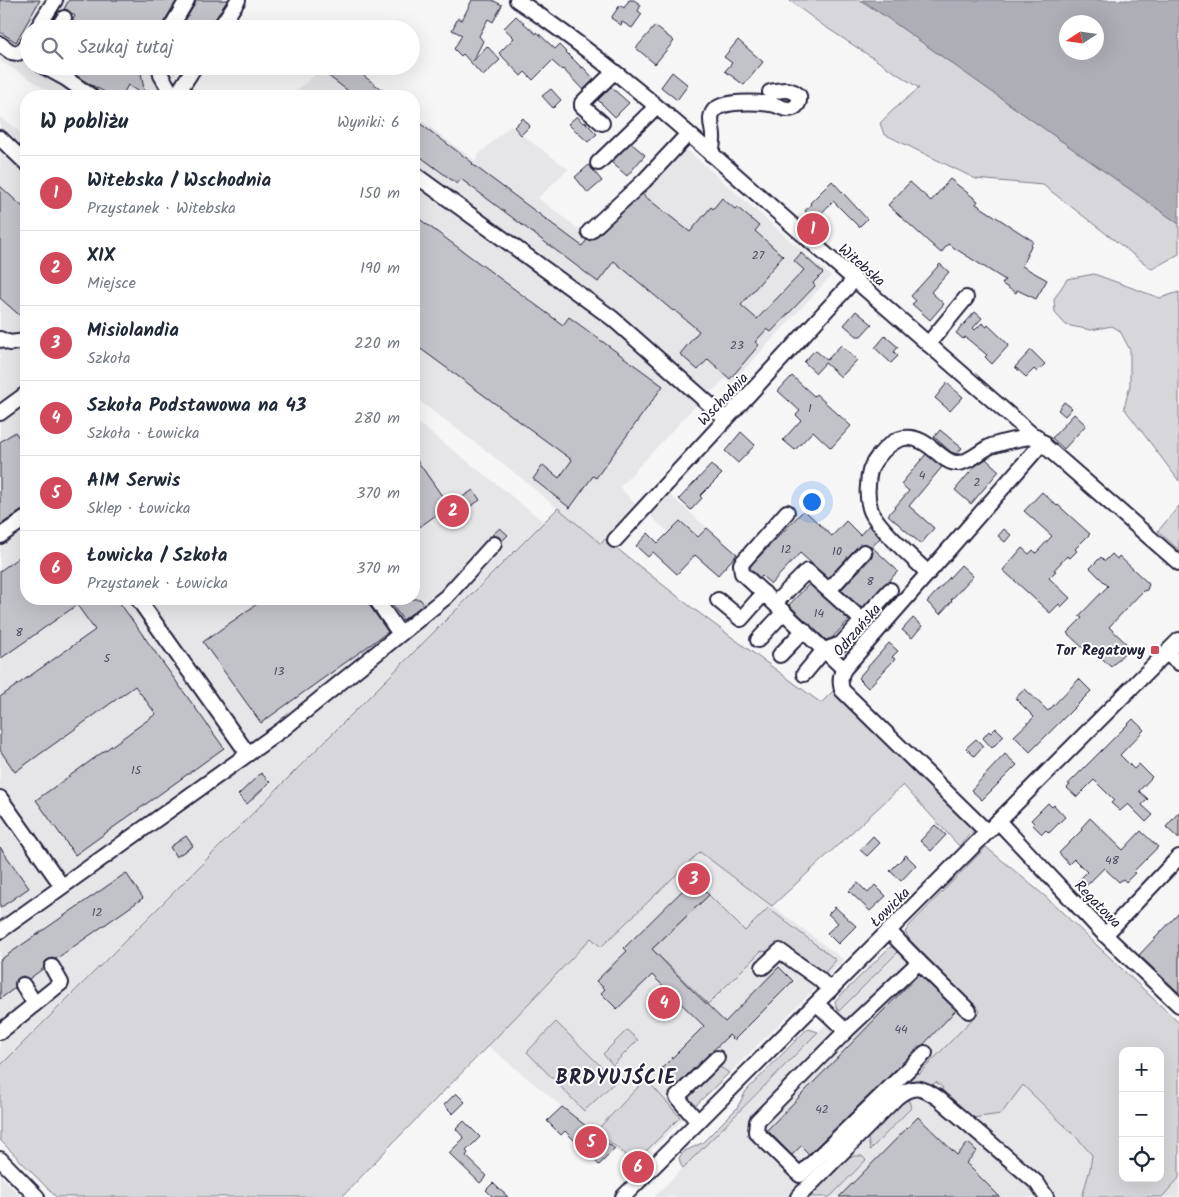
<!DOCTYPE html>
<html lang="pl">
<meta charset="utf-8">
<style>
body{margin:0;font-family:Kalam,sans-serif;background:#f6f6f7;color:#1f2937}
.controls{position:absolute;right:15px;bottom:15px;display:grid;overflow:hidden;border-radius:10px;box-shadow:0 5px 20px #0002}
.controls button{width:45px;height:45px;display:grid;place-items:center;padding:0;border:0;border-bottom:1px solid #e0e1e3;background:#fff;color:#1f2937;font:25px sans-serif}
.compass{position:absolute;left:1059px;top:15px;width:45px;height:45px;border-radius:50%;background:#fff;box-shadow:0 5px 20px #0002;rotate:258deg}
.you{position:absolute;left:811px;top:501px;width:18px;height:18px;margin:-12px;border:4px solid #fff;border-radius:50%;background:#1a73e8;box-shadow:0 0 0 8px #1a73e833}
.badge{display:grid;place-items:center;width:32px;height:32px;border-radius:50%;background:#d1495b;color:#fff;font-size:16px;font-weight:700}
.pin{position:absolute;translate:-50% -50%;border:2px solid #fff;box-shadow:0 1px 5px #0006}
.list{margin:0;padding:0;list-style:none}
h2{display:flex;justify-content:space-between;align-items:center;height:65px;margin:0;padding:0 20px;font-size:21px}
h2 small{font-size:16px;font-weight:400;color:#747a83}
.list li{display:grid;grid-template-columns:32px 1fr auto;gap:15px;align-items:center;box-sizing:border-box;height:75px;padding:0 20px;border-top:1px solid #e0e1e3}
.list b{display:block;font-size:19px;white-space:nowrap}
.list p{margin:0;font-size:16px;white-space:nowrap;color:#747a83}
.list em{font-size:16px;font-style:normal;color:#747a83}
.icon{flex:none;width:28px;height:28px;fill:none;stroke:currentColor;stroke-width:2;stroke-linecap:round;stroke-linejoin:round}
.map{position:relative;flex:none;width:1179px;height:1197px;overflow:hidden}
.search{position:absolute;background:#fff;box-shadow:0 5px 20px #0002;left:20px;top:20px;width:400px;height:55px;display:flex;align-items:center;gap:12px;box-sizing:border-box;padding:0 18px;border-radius:28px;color:#747a83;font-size:19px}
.panel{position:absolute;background:#fff;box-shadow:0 5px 20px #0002;left:20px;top:90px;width:400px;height:515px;border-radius:20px}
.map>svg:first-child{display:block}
.built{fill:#e6e6e9}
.green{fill:#d7d7db;stroke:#7c7c8b;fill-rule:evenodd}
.water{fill:#aeaeb7;stroke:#767685;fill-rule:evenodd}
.building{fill:#c2c2c9;stroke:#22223b}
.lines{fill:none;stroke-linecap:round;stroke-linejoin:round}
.minor-casing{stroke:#22223b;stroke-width:18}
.minor{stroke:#fff;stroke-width:14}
.poi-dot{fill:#d1495b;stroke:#fff;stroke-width:2}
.labels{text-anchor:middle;stroke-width:4;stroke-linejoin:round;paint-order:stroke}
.number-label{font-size:12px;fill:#4a4a5e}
.street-label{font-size:15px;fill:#22223b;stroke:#fff}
.poi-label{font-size:15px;font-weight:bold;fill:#22223b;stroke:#fff;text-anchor:end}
.district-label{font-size:20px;font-weight:bold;letter-spacing:1px;fill:#22223b;stroke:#fff}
</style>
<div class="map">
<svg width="1179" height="1197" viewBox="0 0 1179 1197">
<rect width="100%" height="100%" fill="#f6f6f7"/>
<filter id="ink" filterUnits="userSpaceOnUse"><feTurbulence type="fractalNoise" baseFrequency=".02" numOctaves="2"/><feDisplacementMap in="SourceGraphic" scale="10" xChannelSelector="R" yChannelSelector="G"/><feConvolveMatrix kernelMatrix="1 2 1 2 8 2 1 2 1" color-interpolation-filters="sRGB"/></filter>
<g filter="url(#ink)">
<g class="built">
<path d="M0 0H232L214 29H29V66H181L163 93 152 96H56L22 74 0 61Z"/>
<path d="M325 66H349L389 96H290Z"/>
<path d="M414 115 475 161 479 154 510 126 568 169 538 198 583 232 676 140 831 276 731 384 725 379 715 389 708 392 620 487 635 504 601 544 505 465 414 397Z"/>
<path d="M0 117 26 136V599H414V420L489 478 544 522 0 1066Z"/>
<path d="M670 495 737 554 718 575 650 516Z"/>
<path d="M700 851 844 960 635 1166 488 1046 591 937 602 947Z"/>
<path d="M910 940 980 1011 1099 1151 1087 1197H654Z"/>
<path d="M0 1175 21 1197H0Z"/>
<path d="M1179 1178V1197H1162Z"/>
</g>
<g class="green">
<path d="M789 0H860L886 17 1179 224V254L1152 269 1043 185 976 179 884 134 880 123 891 112 919 88 821 24Z"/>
<path d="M1094 274 1160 298 1179 292V481L1124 408 1130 385V350L1120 331 1112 326 1091 330 1066 325 1055 313 1054 299 1067 279Z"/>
<path d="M1179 506V550L1158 531Z"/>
<path d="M558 508 601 544 605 539 691 607 821 703 835 689 839 699 975 829 959 846 903 785 772 906 700 852 601 947 591 938 488 1046 389 1147 342 1197H56L0 1140V1066Z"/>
<path d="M986 847 1046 897 1179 1023V1178L1162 1197H1082L1090 1169 1092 1155 1079 1140 1023 1085 1001 1114 972 1118 940 1092 943 1088 936 1082 931 1086 895 1088 914 1069 919 1074 980 1011 910 940 905 932 910 925ZM1123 1051H1160V1178H1123Z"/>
<path d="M709 895 745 931 768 908 836 960 821 977 775 952 761 951 708 1004 652 949Z"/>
<path d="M890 947 894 948 898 952 839 1011 836 1007 835 1001Z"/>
<path d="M556 1022 616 1081 584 1111 527 1052Z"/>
<path d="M809 1029 818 1032 683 1168 681 1165 679 1158 681 1155 685 1151 702 1143 737 1108 746 1091 806 1030Z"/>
<path d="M627 1030 638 1040 613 1065 603 1054Z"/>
<path d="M715 1067 722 1068 729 1073 692 1109 686 1096Z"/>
<path d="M646 1079 680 1117 635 1162 596 1131Z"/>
<path d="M905 1100 909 1101 910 1104 911 1108 870 1150 868 1139 869 1133Z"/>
<path d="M855 1156H862L866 1160 830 1197H806L847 1157Z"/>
</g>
<path class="water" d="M862 0H1179V224L886 17ZM1066 22H1096V52H1066Z"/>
<g class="building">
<path d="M0 0H40L16 42 0 32Z"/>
<path d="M69 0H177L162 25 161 29H68L75 16 68 10 64 9Z"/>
<path d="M196 0H228L212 24 210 29H180L195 4Z"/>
<path d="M472 0H492L502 5 493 22 488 19 479 36 483 41 473 61 487 46 500 60 483 76 463 54 461 56 454 49 462 35 452 30 458 18 462 20Z"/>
<path d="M629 0H634L641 5 638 11 642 14 632 28 622 22 621 25 611 18 620 5 624 8Z"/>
<path d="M516 16 536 34 537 32 555 49 559 45 582 68 583 67 594 79 583 90 563 69 562 70 552 61 533 80 525 72 521 76 499 53 514 38 504 28Z"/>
<path d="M655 26 674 41 655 64 636 48Z"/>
<path d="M738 40 763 62 744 85 725 71 732 63 724 57Z"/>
<path d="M62 66H140L145 96 128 85 122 96H112L86 82Z"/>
<path d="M333 66H351L390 96H355L327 75Z"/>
<path d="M672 72 688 85 677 100 661 87Z"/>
<path d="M611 87 629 103 615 117 598 100Z"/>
<path d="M551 89 561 100 553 108 542 96Z"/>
<path d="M577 116 583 123 585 122 597 134 588 142 568 124Z"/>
<path d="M523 118 530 126 521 135 514 127Z"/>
<path d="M414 119 473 163 472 164 582 246 587 240H591L595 238 642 194 690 232 711 207 713 209 722 198 735 209 737 207 759 226 755 231 783 256 741 305 757 319 804 270 794 261 801 253 823 273 813 283 815 286 771 332 767 329 755 342 759 345 730 379 708 359 698 370 680 354 699 331 674 310 673 311 614 261 598 282 461 179 457 184 414 152Z"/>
<path d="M631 143 645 155 627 176 611 162Z"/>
<path d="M589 165 602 181 588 193 575 177Z"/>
<path d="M950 179 978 201 976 204 1033 241 1022 266 1047 280 1036 299 1017 290 1016 293 1002 284 1005 280 948 244 941 253 888 205 910 182 931 201Z"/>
<path d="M832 181 867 219 859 227 833 201 815 220 805 211 811 204 810 203Z"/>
<path d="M0 186 26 210V321L0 298Z"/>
<path d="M414 215 563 325 569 317 663 386 596 478 593 476 570 508 533 479 543 465 559 478 572 460 414 344Z"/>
<path d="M940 264 949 272 931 292 944 304 930 320 912 304 916 301 911 296Z"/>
<path d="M856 311 872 324 861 336H857L844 325Z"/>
<path d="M975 312 982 318 973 328 975 330 982 323 987 327 988 325 1009 345 992 364 985 357 987 355 965 337 963 339 956 333Z"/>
<path d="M885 336 898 347 894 352 898 356 891 363 875 348Z"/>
<path d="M841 345 857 360 841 377 825 363 816 373 804 362 815 350 827 360Z"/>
<path d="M1031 350 1045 364 1037 372 1034 369 1026 377 1015 367Z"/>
<path d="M792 376 814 396 816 394 851 426 831 448 813 431 795 450 783 440 801 420 796 415 800 411 778 391Z"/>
<path d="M947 383 963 397 950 411 935 398Z"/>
<path d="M1064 402 1072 408 1065 416 1058 410Z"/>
<path d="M1074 414 1086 425 1064 449 1052 438Z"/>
<path d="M940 430 962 448 957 454 951 452 934 437Z"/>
<path d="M15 432 26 448V509L21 511 0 525V442Z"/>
<path d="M741 432 755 445 738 463 725 451Z"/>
<path d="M926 454 942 467 909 506 934 528 921 544 888 515 909 491 901 484Z"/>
<path d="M414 456 449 506 473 490 480 500 443 525 436 515 414 531Z"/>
<path d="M986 459 999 471 971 504 955 490 975 466Z"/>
<path d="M711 465 722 474 700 496 702 498 691 510 679 499Z"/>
<path d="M1042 492 1057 506 1058 505 1090 534 1075 549 1077 551 1070 558 1067 556 1054 570 1056 571 1049 578 1070 598 1061 607 1059 604 1050 613 1003 570 1022 548 1029 554 1033 550 1036 553 1052 536 1024 511Z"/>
<path d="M804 510 832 536 846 521 860 535 869 525 880 538 872 547 898 571 888 582 884 584 862 608 841 590 871 558 873 553 872 549 870 546 866 544H862L858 546 828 578 800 553 771 584 762 576 760 578 750 569V567L753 563Z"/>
<path d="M680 521 698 537 707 528 737 554 718 575 695 555 677 574 653 552 648 557 636 546 648 533 658 543Z"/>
<path d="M500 528 508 535 502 541 499 537 492 535Z"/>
<path d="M1004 529 1011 535 1005 542 998 536Z"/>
<path d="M26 552V599H117L224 748 75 855 36 800 156 714 135 686 15 772 0 750V697L95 630 77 605 0 659V571Z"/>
<path d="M1112 554 1117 559 1119 556 1149 584 1147 590 1143 591 1109 627 1130 647 1111 667 1088 645 1084 649 1067 633 1082 618 1079 616 1108 586 1090 568 1101 557 1105 561Z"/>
<path d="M961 565 973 576 951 600 952 601 940 614 927 602Z"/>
<path d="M809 584 849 620 832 638 826 640 789 605Z"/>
<path d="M264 599H365L388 632 261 723 203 642Z"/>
<path d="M388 599H420L424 604 403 620Z"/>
<path d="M913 618 922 626 912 638 902 630Z"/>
<path d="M889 643 898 651 892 657 895 659 868 688 858 678Z"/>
<path d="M1079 679 1091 691 1030 752 1014 736 1034 717 1015 698 1025 689 1048 711Z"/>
<path d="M1133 719 1144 730 1120 755 1134 769 1139 764 1152 777 1139 791 1148 799 1142 805 1153 815 1146 822 1128 804 1120 811 1111 803 1114 800 1094 780 1077 797 1067 788 1070 785 1068 784Z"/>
<path d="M996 728 1004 736 992 748 983 738 989 731 991 733Z"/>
<path d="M976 739 983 746 974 756 966 748Z"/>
<path d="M1005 754 1017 765 982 800 971 790Z"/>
<path d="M261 773 270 782 247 804 238 795Z"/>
<path d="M1048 803 1052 807 1054 805 1065 817 1049 833 1046 830 1042 834 1033 825 1034 823 1031 820Z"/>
<path d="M1179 812V839L1166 827Z"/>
<path d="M1090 818 1123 850 1141 831 1158 847 1133 872 1135 873 1126 882 1123 879 1119 882 1104 868 1084 888 1077 882 1087 872 1074 859 1069 864 1059 853 1082 830 1081 828Z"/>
<path d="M935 825 946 835 931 851 920 841Z"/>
<path d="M186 836 193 846 176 857 170 847Z"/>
<path d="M873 836 880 843 867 856 860 850Z"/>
<path d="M0 847 29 888 0 908Z"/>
<path d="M906 855 916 865 901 881 890 871Z"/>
<path d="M126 873 143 898 56 959 52 958 47 960 44 963V968L29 979 23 976 18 978 15 981V988L0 999V960Z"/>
<path d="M694 879 709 895 652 949 690 988 725 1022 779 967 793 981 734 1040 729 1035 677 1085 661 1069 704 1026 652 975 617 1009 601 993 605 989 596 981 627 951 624 948Z"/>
<path d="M858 883 868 893 875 885 886 896 870 911 849 891Z"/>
<path d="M835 907 856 926 838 944 827 933 838 923 828 914Z"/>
<path d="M1179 913V993L1139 955Z"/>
<path d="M919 974 956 1010 923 1045 919 1047 809 1154 801 1146 792 1155 767 1130Z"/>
<path d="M456 1093 465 1102 453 1114 444 1105Z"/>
<path d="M562 1107 615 1149 599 1165 565 1131 561 1135 547 1121Z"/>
<path d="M918 1117 957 1155 968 1143 977 1151 966 1163 1000 1197H839Z"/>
<path d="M464 1121 480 1137 466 1151 468 1153 466 1156 487 1176 480 1183 449 1153 464 1138 456 1129Z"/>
<path d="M493 1183 496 1186 508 1197H493L486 1190Z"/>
</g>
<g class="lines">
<defs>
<g id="minor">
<path d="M517 0C621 69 713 156 807 238 931 347 1056 454 1179 563"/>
<path d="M37 29 55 0"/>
<path d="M57 29 64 18"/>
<path d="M170 29 187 0"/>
<path d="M219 29 238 0"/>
<path d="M0 44 11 52 18 53 23 50 29 42"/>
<path d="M43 66 65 78 91 96"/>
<path d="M160 66 161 75 173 96"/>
<path d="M176 96 195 66"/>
<path d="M602 123 582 106V103L614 72"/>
<path d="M0 138 26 163"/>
<path d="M711 154C712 149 713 144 713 139 714 130 708 120 713 112 720 100 757 102 770 104 776 104 782 109 788 109 796 109 800 103 799 96 791 87 780 90 770 92"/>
<path d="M598 163 656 107"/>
<path d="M414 174 612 318 726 419"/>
<path d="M589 232 644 181 688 134"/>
<path d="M0 339 10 343 26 341"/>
<path d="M928 344 966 298"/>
<path d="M0 413 26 394"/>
<path d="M787 512 741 564 742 573 844 669"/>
<path d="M0 536 26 518"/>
<path d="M615 540 854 280"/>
<path d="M928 573C914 559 874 525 870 508 868 501 867 493 868 486 868 475 870 466 877 458 884 449 893 440 904 438 929 435 942 465 958 463 970 462 980 451 991 446 1006 441 1021 438 1036 436"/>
<path d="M829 590 864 552"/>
<path d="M138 599 248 754"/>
<path d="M376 599 400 634"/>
<path d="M718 600 741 619 764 593"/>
<path d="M775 603 807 571 863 621"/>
<path d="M758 640 784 612"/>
<path d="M1166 653 1179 663"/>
<path d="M780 655 804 630"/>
<path d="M804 674 824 650 841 644 890 590"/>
<path d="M0 798 62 886"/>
<path d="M998 821 1105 935 1179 1005"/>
<path d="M987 832 842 690C840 683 840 675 844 669L1043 442"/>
<path d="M0 931 283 729 446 597 494 544"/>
<path d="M1105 935 1179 857"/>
<path d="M919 962 969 1011"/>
<path d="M763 967 780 951 819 979 830 990"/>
<path d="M23 985 35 1004"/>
<path d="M817 1004 846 1031 757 1121 756 1132 800 1175 925 1053"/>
<path d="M846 1031 919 962 889 931"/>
<path d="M0 1032 61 983 52 967"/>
<path d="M698 1122 677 1097 717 1058"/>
<path d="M0 1159 37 1197"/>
<path d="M623 1197 1179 640"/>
<path d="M798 1197 897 1097C913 1084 922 1087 938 1098L1037 1183 1046 1197"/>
</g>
</defs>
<use href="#minor" class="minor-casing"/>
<use href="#minor" class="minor"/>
</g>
</g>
<rect class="poi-dot" x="1150" y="645" width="10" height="10" rx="2.5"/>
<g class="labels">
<g class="number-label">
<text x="758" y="259">27</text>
<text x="737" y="349">23</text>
<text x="810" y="412">1</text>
<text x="922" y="479">4</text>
<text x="977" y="486">2</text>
<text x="786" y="553">12</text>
<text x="837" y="555">10</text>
<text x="870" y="585">8</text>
<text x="819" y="617">14</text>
<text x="19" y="636">8</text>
<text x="107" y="662">5</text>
<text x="279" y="675">13</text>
<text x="136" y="774">15</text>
<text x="1112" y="864">48</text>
<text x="97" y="916">12</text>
<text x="901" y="1033">44</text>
<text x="822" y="1113">42</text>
</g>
<g class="street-label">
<text transform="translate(862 265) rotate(41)" y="5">Witebska</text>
<text transform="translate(723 399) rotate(-47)" y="5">Wschodnia</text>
<text transform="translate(857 630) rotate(-49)" y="5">Odrzańska</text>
<text transform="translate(1098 904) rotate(46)" y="5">Regatowa</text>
<text transform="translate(890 907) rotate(-45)" y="5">Łowicka</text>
</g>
<g class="poi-label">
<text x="1145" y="655">Tor Regatowy</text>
</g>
<g class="district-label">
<text x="616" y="1084">BRDYUJŚCIE</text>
</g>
</g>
</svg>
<div class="controls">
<button>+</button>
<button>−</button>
<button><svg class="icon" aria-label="locate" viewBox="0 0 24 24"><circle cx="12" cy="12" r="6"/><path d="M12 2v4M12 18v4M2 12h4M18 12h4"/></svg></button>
</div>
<svg class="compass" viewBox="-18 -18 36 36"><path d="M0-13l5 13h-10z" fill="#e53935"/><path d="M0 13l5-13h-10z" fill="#747a83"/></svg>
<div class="you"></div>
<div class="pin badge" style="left:813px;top:229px">1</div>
<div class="pin badge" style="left:453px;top:511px">2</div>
<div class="pin badge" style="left:694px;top:879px">3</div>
<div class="pin badge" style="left:664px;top:1003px">4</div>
<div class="pin badge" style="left:591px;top:1142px">5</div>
<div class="pin badge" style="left:638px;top:1167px">6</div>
<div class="search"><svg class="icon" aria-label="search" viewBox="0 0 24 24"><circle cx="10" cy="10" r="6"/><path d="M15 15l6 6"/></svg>Szukaj tutaj</div>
<section class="panel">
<h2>W pobliżu<small>Wyniki: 6</small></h2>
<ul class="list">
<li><span class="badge">1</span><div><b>Witebska / Wschodnia</b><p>Przystanek · Witebska</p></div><em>150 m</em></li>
<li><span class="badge">2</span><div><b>XIX</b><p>Miejsce</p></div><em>190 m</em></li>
<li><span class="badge">3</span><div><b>Misiolandia</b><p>Szkoła</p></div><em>220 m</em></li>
<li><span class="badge">4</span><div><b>Szkoła Podstawowa na 43</b><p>Szkoła · Łowicka</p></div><em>280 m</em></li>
<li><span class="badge">5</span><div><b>AIM Serwis</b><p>Sklep · Łowicka</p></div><em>370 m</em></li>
<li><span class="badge">6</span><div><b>Łowicka / Szkoła</b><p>Przystanek · Łowicka</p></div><em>370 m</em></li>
</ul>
</section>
</div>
